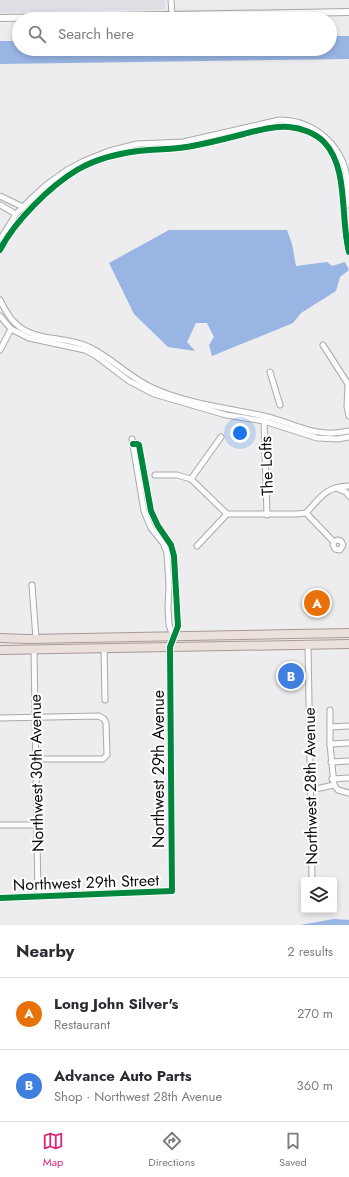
<!DOCTYPE html>
<meta charset="utf-8">
<style>
body{margin:0;font-family:Jost,sans-serif;background:#f7f7f7;color:#2b2b33}
.controls{position:absolute;right:12px;bottom:12px;display:grid;overflow:hidden;border-radius:4px;box-shadow:0 2px 6px #0003}
.controls button{width:36px;height:36px;display:grid;place-items:center;padding:0;border:0;border-bottom:1px solid #e1e1e2;background:#fff;color:#2b2b33;font:20px sans-serif}
.you{position:absolute;left:240px;top:433px;width:14px;height:14px;margin:-10px;border:3px solid #fff;border-radius:50%;background:#1a73e8;box-shadow:0 0 0 6px #1a73e833}
.badge{display:grid;place-items:center;width:26px;height:26px;border-radius:50%;background:#db2777;color:#fff;font-size:13px;font-weight:700}
.pin{position:absolute;translate:-50% -50%;border:2px solid #fff;box-shadow:0 1px 4px #0006}
.list{margin:0;padding:0;list-style:none}
h2{display:flex;justify-content:space-between;align-items:center;height:52px;margin:0;padding:0 16px;font-size:17px}
h2 small{font-size:13px;font-weight:400;color:#7c7c81}
.list li{display:grid;grid-template-columns:26px 1fr auto;gap:12px;align-items:center;box-sizing:border-box;height:72px;padding:0 16px;border-top:1px solid #e1e1e2}
.list b{display:block;font-size:15px;white-space:nowrap}
.list p{margin:0;font-size:13px;white-space:nowrap;color:#7c7c81}
.list em{font-size:13px;font-style:normal;color:#7c7c81}
.icon{flex:none;width:22px;height:22px;fill:none;stroke:currentColor;stroke-width:2;stroke-linecap:round;stroke-linejoin:round}
.map{position:relative;flex:none;width:349px;height:925px;overflow:hidden}
.search{position:absolute;background:#fff;box-shadow:0 2px 6px #0003;left:12px;right:12px;top:12px;height:44px;display:flex;align-items:center;gap:10px;box-sizing:border-box;padding:0 14px;border-radius:22px;color:#7c7c81;font-size:15px}
.sheet{height:196px;background:#fff}
nav{display:flex;justify-content:space-around;align-items:center;box-sizing:border-box;height:56px;border-top:1px solid #e1e1e2;background:#fff;font-size:11px;color:#7c7c81}
nav a{display:grid;justify-items:center;gap:2px}
nav .on{color:#db2777}
.map>svg:first-child{display:block}
.built{fill:#e0dde4}
.water{fill:#98b5e4}
.lines{fill:none;stroke-linecap:round;stroke-linejoin:round}
.minor-casing{stroke:#aaa9ab;stroke-width:7}
.tertiary-casing{stroke:#aaa9ab;stroke-width:8}
.primary-casing{stroke:#a89893;stroke-width:10}
.minor{stroke:#fcfcfc;stroke-width:5}
.tertiary{stroke:#fcfcfc;stroke-width:6}
.primary{stroke:#eae1dd;stroke-width:8}
.cycleway-casing{stroke:#fff;stroke-width:8}
.cycleway{stroke:#00873e;stroke-width:6}
.labels{text-anchor:middle;stroke-width:4;stroke-linejoin:round;paint-order:stroke}
.street-label{font-size:16px;fill:#0e0d0e;stroke:#fff}
</style>
<div class="map">
<svg width="349" height="925" viewBox="0 0 349 925">
<rect width="100%" height="100%" fill="#edecee"/>
<path class="built" d="M0 0H165V9L0 13Z"/>
<g class="water">
<path d="M330 36H349V59L0 64V41H19V49H330Z"/>
<path d="M169 230H287L292 244 296 266 327 262 332 266 345 262 349 270 340 277 336 291 301 313 293 323 212 356 209 345 214 337 207 323H196L187 342 195 351 168 347 134 314 109 263Z"/>
<path d="M334 919 349 920V925H300Z"/>
</g>
<g class="lines">
<defs>
<g id="minor">
<path d="M171 0 172 14"/>
<path d="M0 196 23 207"/>
<path d="M0 205 16 214"/>
<path d="M0 240 16 214 32 198 46 185 67 170 84 161 109 151 137 144 183 142 279 120C309 120 335 138 345 168 348 180 348 192 349 205"/>
<path d="M0 250C14 222 50 186 77 170 99 157 124 152 149 150 165 149 181 149 197 145 213 142 228 138 244 134 259 130 273 126 289 127 301 128 315 133 324 142 349 168 340 218 349 252"/>
<path d="M0 300C4 308 9 317 15 323 35 343 66 335 89 347 112 358 131 379 155 389 189 404 228 408 264 416 295 423 315 439 349 431"/>
<path d="M0 316 11 329 29 338 85 350 96 356 129 381 154 394 226 415 264 421 317 438 338 439 349 437"/>
<path d="M323 345 348 384 347 407 349 416"/>
<path d="M0 350 11 329"/>
<path d="M270 372 280 405"/>
<path d="M264 420 267 515"/>
<path d="M132 439 144 511 151 528 163 543 167 553 169 586 168 607 169 625 173 636"/>
<path d="M155 475H177L191 479 227 514"/>
<path d="M191 479 221 437"/>
<path d="M336 488 346 492 349 496"/>
<path d="M306 513 334 542 333 545 335 549 340 550 343 545 341 541 337 540 334 542"/>
<path d="M306 513C321 497 325 487 349 486"/>
<path d="M197 546 227 514H297L306 513"/>
<path d="M32 585 36 639"/>
<path d="M308 644 312 880"/>
<path d="M104 648 105 700"/>
<path d="M34 649 38 897"/>
<path d="M330 710V744L334 785 338 790 349 793"/>
<path d="M0 718 99 716 104 719 106 723 107 755 103 759H36"/>
<path d="M330 727 349 726"/>
<path d="M330 744 349 743"/>
<path d="M331 762 349 761"/>
<path d="M332 779 349 778"/>
<path d="M311 790 334 785"/>
<path d="M0 825H36"/>
<path d="M0 898 172 891 170 647 178 626 174 556 171 545 158 526 151 511 139 445 137 444H133"/>
</g>
<path id="tertiary" d="M0 18 349 12"/>
<g id="primary">
<path d="M0 638 27 639 349 633"/>
<path d="M0 650 349 644"/>
</g>
</defs>
<use href="#minor" class="minor-casing"/>
<use href="#tertiary" class="tertiary-casing"/>
<use href="#primary" class="primary-casing"/>
<use href="#minor" class="minor"/>
<use href="#tertiary" class="tertiary"/>
<use href="#primary" class="primary"/>
<defs>
<g id="cycleway">
<path d="M0 250C14 222 50 186 77 170 99 157 124 152 149 150 165 149 181 149 197 145 213 142 228 138 244 134 259 130 273 126 289 127 301 128 315 133 324 142 349 168 340 218 349 252"/>
<path d="M0 898 172 891 170 647 178 626 174 556 171 545 158 526 151 511 139 445 137 444H133"/>
</g>
</defs>
<use href="#cycleway" class="cycleway-casing"/>
<use href="#cycleway" class="cycleway"/>
</g>
<g class="labels">
<g class="street-label">
<text transform="translate(266 466) rotate(-92)" y="6">The Lofts</text>
<text transform="translate(158 769) rotate(-90)" y="6">Northwest 29th Avenue</text>
<text transform="translate(36 773) rotate(-91)" y="6">Northwest 30th Avenue</text>
<text transform="translate(310 786) rotate(-91)" y="6">Northwest 28th Avenue</text>
<text transform="translate(86 882) rotate(-2)" y="6">Northwest 29th Street</text>
</g>
</g>
</svg>
<div class="controls">
<button><svg class="icon" aria-label="layers" viewBox="0 0 24 24"><path d="M12 4l9 5-9 5-9-5zM3 14l9 5 9-5"/></svg></button>
</div>
<div class="you"></div>
<div class="pin badge" style="left:317px;top:603px;background:#e8710a">A</div>
<div class="pin badge" style="left:291px;top:676px;background:#3f7fe0">B</div>
<div class="search"><svg class="icon" aria-label="search" viewBox="0 0 24 24"><circle cx="10" cy="10" r="6"/><path d="M15 15l6 6"/></svg>Search here</div>
</div>
<section class="sheet">
<h2>Nearby<small>2 results</small></h2>
<ul class="list">
<li><span class="badge" style="background:#e8710a">A</span><div><b>Long John Silver's</b><p>Restaurant</p></div><em>270 m</em></li>
<li><span class="badge" style="background:#3f7fe0">B</span><div><b>Advance Auto Parts</b><p>Shop · Northwest 28th Avenue</p></div><em>360 m</em></li>
</ul>
</section>
<nav>
<a class="on"><svg class="icon" aria-label="map" viewBox="0 0 24 24"><path d="M3 6l6-2 6 2 6-2v14l-6 2-6-2-6 2zM9 4v14M15 6v14"/></svg>Map</a>
<a><svg class="icon" aria-label="directions" viewBox="0 0 24 24"><path d="M12 3l9 9-9 9-9-9zM9 14v-3h6M13 9l2 2-2 2"/></svg>Directions</a>
<a><svg class="icon" aria-label="saved" viewBox="0 0 24 24"><path d="M7 4h10v16l-5-4-5 4z"/></svg>Saved</a>
</nav>
